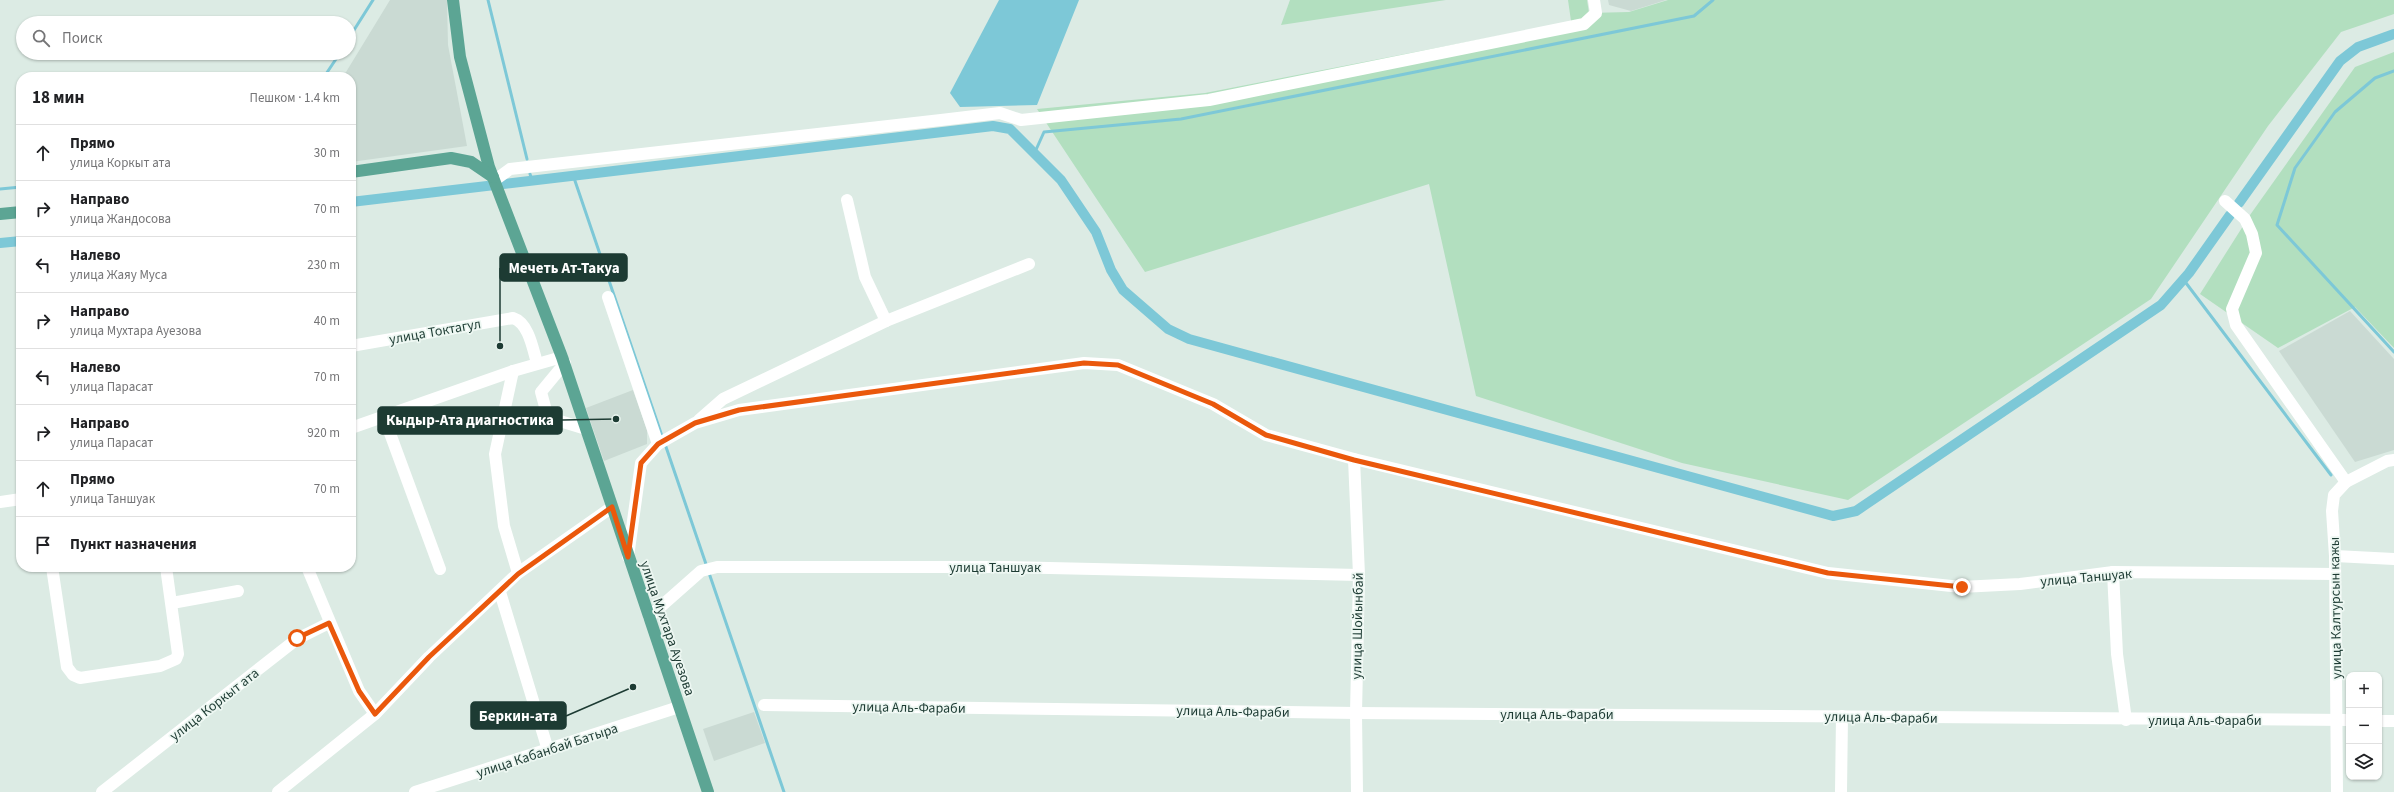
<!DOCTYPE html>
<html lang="ru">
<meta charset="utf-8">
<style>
body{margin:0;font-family:"Source Sans 3",sans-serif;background:#f2f2f2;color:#202124}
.controls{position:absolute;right:12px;bottom:12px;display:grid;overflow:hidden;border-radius:8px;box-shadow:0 1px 3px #0004}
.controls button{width:36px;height:36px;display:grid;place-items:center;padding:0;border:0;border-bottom:1px solid #e0e0e0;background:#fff;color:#202124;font:20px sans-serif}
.stop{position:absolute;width:12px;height:12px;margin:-9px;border:3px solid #ea580c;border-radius:50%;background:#fff}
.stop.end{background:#ea580c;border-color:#fff;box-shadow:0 1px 4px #0008}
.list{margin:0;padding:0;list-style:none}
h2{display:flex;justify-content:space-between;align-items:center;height:52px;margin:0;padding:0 16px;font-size:17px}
h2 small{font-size:13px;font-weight:400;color:#757577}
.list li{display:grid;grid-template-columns:26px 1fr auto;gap:12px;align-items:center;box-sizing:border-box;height:56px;padding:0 16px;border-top:1px solid #e0e0e0}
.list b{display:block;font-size:15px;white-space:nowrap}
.list p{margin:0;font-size:13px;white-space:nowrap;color:#757577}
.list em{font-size:13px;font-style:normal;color:#757577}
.icon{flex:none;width:22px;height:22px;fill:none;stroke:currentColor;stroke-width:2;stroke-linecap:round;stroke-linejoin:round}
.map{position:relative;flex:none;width:2394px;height:792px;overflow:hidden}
.search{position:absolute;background:#fff;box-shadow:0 1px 3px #0004;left:16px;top:16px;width:340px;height:44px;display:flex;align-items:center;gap:10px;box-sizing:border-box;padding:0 14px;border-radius:22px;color:#757577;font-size:15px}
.panel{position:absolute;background:#fff;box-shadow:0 1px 3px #0004;left:16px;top:72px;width:340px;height:500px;border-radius:16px}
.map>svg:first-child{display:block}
.built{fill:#cadad3}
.green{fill:#b2dfbf}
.water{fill:#7dc8d7}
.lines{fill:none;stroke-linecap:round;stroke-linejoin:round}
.stream{stroke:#7dc8d7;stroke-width:3}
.canal{stroke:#7dc8d7;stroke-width:10}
.minor{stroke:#fff;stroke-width:12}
.major{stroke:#5ca594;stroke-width:12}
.route{stroke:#ea580c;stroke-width:5}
.labels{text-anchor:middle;stroke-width:3.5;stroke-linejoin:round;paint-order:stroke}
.street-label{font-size:14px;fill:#1d3b33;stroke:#edf7f2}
.leader{fill:none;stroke:#1d3b33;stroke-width:1.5}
.callout-dot{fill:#1d3b33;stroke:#edf7f2;stroke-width:1.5}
.callout{fill:#1d3b33;stroke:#1d3b33;stroke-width:1.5}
.callout-label{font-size:15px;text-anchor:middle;font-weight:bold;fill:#fff}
</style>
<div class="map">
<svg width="2394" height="792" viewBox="0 0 2394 792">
<rect width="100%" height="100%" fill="#dcebe4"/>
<g class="built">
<path d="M390 0H447L448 45 467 146 351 162V77H343Z"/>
<path d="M1608 0H1666L1631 11 1609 5Z"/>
<path d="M2350 311 2394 359V450L2355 462 2279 351Z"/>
<path d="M633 390 647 430V444L604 461 586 408Z"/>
<path d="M754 712 765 743 714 761 703 729Z"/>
</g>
<g class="green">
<path d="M1290 0H1446L1281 25Z"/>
<path d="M1568 0H1587L1589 13 1629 12 1668 0H2394V14L2341 32 2268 126 2151 299 1848 500 1682 463 1476 396 1429 184 1145 272 1037 109 1205 93 1564 23 1571 21Z"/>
<path d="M2394 52V348L2355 307 2278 348 2200 294 2250 215 2355 67Z"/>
</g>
<path class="water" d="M999 0H1079L1037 105 960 107 950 93Z"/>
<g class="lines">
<g class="stream">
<path d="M488 0 527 159"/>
<path d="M349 38 373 0"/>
<path d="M2394 71 2375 78 2335 112 2295 168 2277 225 2394 352"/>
<path d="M324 77 340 53"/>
<path d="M1035 152 1044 132 1181 119 1694 16 1713 0"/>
<path d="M530 174 532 180"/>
<path d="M573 175 663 439"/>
<path d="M0 189 21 187"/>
<path d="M2183 279 2331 475"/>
<path d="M665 444 707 567"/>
<path d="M709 573 784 792"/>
</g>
<g class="canal">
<path d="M351 202 993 126 1010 129 1061 180 1096 232 1111 270 1123 290 1168 329 1189 339 1833 516 1856 511 2161 305 2189 273 2230 215"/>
<path d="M2239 203 2340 61 2358 47 2394 34"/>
<path d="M0 243 21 241"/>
</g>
<g class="minor">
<path d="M495 180 510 169 941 120 1000 113 1021 120 1209 100 1584 24 1596 13 1594 0"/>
<path d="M847 200 865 277 886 321"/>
<path d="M2225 201 2245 219 2252 234 2256 253 2232 309 2236 325 2346 482"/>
<path d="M608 297 658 444"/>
<path d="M351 346 513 318C529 323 533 350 537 363"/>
<path d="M565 363 541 392 547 414 550 418 586 429"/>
<path d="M513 371 495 454 504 526 518 573"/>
<path d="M384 417 440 569"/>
<path d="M699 420 723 399 886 321 1029 264"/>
<path d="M351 428 513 371 562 357"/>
<path d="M1354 459 1359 575 1356 713 1357 792"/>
<path d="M0 502 21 499"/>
<path d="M2335 556 2394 559"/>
<path d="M628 557 641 463 658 444 695 423 739 410 1084 363 1118 365 1213 404 1266 435 1354 459 1828 573 1961 587 2020 584 2113 572 2335 574"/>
<path d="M52 567 67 667 73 675 80 678 160 666 176 659 178 654 166 567"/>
<path d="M307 567 359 691 375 714"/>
<path d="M2113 572 2117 654 2126 720"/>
<path d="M500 592 548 750"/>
<path d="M172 603 238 591"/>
<path d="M649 617 701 571 717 567H1007L1359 575"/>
<path d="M764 705 1356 713 2349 720"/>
<path d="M2379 721H2394"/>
<path d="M102 792 297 639 329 623"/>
<path d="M278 792 375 714 429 657 518 573 612 507"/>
<path d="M415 792 679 707"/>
<path d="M1841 792 1842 716"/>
<path d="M2337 792 2335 556 2332 511 2334 495 2346 482 2387 461 2394 460"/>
</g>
<g class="major">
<path d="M453 0 460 57 489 167 562 357 708 792"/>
<path d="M351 172 451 158 471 162 493 177"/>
<path d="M0 214 21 212"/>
</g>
</g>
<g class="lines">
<path class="route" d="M297 638 329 623 359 691 375 714 429 657 518 574 612 507 628 557 641 463 658 444 695 423 739 410 1084 363 1118 365 1213 404 1266 435 1354 460 1828 573 1962 587"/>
</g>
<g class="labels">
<g class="street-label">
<text transform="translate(435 331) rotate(-10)" y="5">улица Токтагул</text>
<text x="995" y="572">улица Таншуак</text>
<text transform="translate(2086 577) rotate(-5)" y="5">улица Таншуак</text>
<text transform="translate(2335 608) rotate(-91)" y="5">улица Калтурсын кажы</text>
<text transform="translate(1357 626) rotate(-89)" y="5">улица Шойынбай</text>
<text transform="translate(668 628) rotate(71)" y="5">улица Мухтара Ауезова</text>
<text transform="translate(214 704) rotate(-38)" y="5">улица Коркыт ата</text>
<text transform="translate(909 707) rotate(1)" y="5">улица Аль-Фараби</text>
<text transform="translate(1233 711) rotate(1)" y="5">улица Аль-Фараби</text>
<text x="1557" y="719">улица Аль-Фараби</text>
<text transform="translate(1881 717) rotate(1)" y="5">улица Аль-Фараби</text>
<text x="2205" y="725">улица Аль-Фараби</text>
<text transform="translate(547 750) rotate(-18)" y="5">улица Кабанбай Батыра</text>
</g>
</g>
<path class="leader" d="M500 346L500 268M616 419L562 420M633 687L566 716"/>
<g class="callout-dot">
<circle cx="500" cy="346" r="4"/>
<circle cx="616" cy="419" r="4"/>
<circle cx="633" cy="687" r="4"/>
</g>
<g class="callout">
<rect x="500" y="254" width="127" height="27" rx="4"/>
<rect x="378" y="407" width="184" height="27" rx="4"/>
<rect x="471" y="702" width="95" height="27" rx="4"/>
</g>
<g class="callout-label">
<text x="564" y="273">Мечеть Ат-Такуа</text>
<text x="470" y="425">Кыдыр-Ата диагностика</text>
<text x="518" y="721">Беркин-ата</text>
</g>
</svg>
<div class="controls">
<button>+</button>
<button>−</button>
<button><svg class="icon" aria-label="layers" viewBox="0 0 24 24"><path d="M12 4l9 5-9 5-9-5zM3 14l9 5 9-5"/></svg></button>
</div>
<div class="stop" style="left:297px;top:638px"></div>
<div class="stop end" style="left:1962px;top:587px"></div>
<div class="search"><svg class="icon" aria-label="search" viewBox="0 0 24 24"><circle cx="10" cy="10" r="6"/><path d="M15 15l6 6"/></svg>Поиск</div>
<section class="panel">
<h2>18 мин<small>Пешком · 1.4 km</small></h2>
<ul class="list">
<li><svg class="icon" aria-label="ahead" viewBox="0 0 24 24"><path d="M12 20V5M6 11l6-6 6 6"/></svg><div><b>Прямо</b><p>улица Коркыт ата</p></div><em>30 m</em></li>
<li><svg class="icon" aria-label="right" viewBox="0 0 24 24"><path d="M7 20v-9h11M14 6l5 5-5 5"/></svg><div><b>Направо</b><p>улица Жандосова</p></div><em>70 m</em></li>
<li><svg class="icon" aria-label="left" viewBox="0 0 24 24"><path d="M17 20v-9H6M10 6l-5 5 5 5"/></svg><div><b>Налево</b><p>улица Жаяу Муса</p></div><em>230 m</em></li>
<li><svg class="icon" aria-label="right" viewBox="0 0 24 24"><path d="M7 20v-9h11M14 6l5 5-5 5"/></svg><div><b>Направо</b><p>улица Мухтара Ауезова</p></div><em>40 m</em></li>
<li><svg class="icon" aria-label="left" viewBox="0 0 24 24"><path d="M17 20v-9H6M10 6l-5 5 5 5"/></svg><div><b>Налево</b><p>улица Парасат</p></div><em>70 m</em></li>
<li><svg class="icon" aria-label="right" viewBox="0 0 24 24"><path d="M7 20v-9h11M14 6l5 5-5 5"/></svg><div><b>Направо</b><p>улица Парасат</p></div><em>920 m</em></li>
<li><svg class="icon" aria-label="ahead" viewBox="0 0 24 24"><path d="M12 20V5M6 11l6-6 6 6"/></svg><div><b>Прямо</b><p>улица Таншуак</p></div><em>70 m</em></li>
<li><svg class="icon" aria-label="arrive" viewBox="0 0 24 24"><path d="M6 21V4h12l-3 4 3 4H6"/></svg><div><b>Пункт назначения</b></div></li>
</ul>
</section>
</div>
